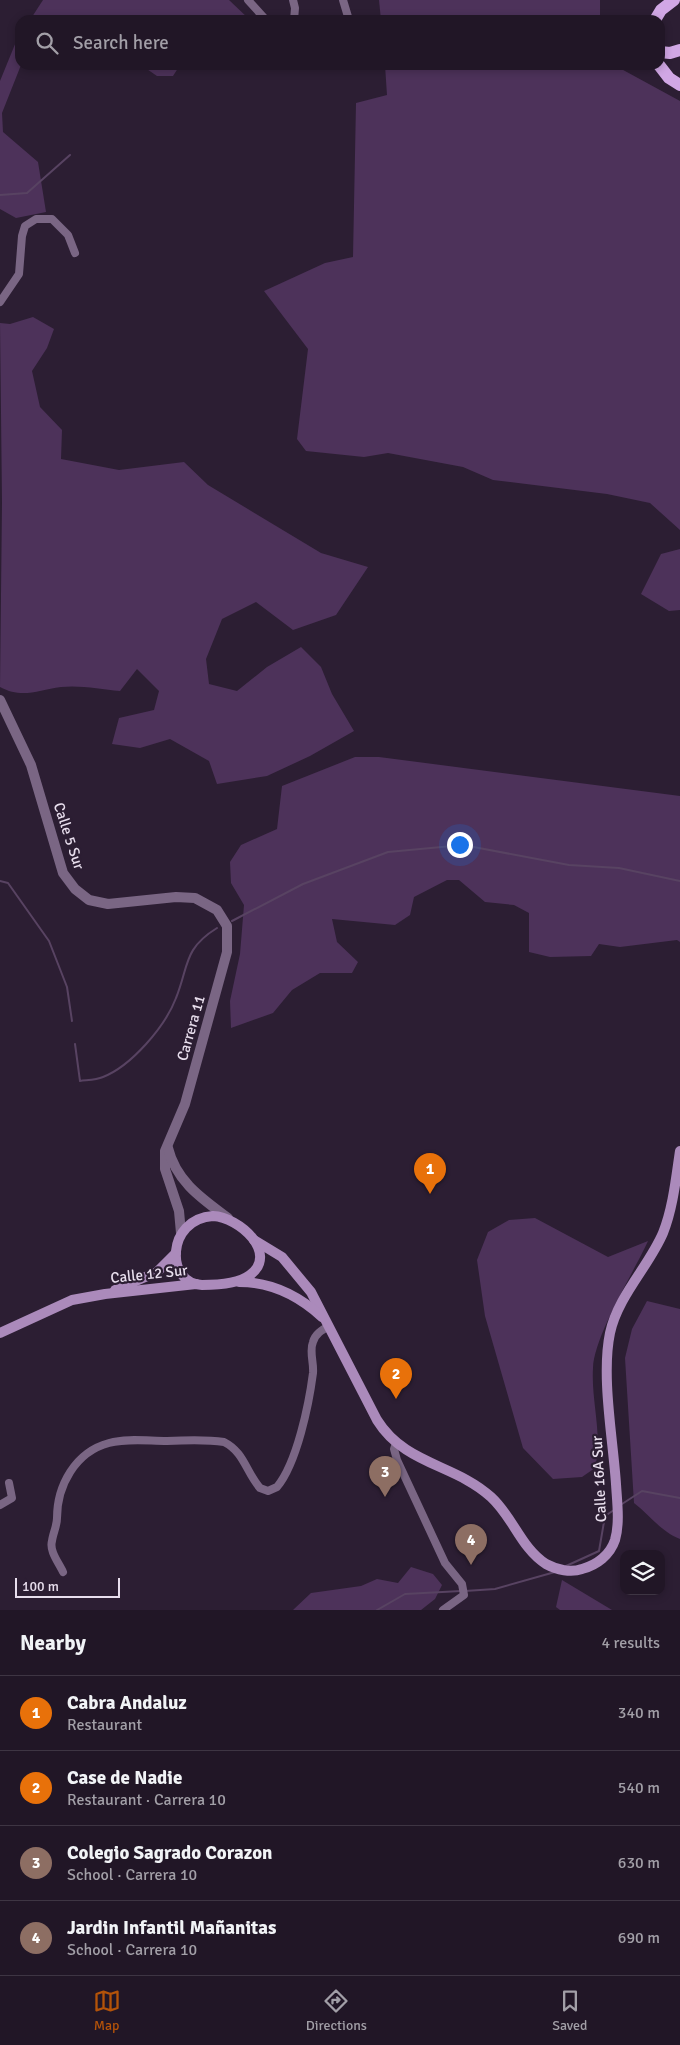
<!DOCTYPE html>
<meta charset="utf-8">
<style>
body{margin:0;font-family:Signika,sans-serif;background:#291f2e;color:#f1f3f6}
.controls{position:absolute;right:15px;bottom:15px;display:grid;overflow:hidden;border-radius:10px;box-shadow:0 2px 8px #0003}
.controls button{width:45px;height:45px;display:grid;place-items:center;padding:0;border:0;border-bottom:1px solid #3e3543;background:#211626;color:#f1f3f6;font:25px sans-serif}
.scale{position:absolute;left:15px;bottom:12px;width:105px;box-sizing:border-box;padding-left:5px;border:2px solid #e8deed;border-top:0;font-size:14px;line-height:18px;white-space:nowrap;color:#e8deed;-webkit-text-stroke:4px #2c1e33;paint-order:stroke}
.you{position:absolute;left:459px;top:844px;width:18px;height:18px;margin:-12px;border:4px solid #fff;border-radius:50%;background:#1a73e8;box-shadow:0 0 0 8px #1a73e833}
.badge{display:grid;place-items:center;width:32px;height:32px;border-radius:50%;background:#b45309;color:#fff;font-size:16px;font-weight:700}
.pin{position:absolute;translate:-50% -41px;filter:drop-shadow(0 1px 2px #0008)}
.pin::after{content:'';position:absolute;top:26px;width:18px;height:15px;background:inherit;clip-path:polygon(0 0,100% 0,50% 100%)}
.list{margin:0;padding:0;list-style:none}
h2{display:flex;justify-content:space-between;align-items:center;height:65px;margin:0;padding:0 20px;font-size:21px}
h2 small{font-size:16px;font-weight:400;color:#a29fa7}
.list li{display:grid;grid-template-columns:32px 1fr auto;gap:15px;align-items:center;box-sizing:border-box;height:75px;padding:0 20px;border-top:1px solid #3e3543}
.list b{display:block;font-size:19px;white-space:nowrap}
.list p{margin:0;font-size:16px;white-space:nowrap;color:#a29fa7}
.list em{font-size:16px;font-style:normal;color:#a29fa7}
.icon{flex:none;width:28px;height:28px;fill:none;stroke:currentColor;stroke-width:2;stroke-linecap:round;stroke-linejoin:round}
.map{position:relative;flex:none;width:680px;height:1610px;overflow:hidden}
.search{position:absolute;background:#211626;box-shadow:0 2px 8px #0003;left:15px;right:15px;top:15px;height:55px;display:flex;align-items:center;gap:12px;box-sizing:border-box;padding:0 18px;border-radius:15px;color:#a29fa7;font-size:19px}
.sheet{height:365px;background:#211626}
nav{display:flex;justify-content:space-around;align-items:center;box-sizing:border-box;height:70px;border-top:1px solid #3e3543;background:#211626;font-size:14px;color:#a29fa7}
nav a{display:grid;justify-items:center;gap:2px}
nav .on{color:#b45309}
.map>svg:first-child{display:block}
.green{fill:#4d325a}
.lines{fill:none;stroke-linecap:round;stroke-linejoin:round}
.stream{stroke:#584362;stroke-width:2}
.minor{stroke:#7a6684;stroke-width:8}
.tertiary{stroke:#7a6684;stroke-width:10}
.secondary{stroke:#ab8abb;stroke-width:10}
.primary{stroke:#d1a7e5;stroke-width:12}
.labels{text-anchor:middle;stroke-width:4.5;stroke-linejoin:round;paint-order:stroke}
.street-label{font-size:15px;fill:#e8deed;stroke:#2c1e33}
</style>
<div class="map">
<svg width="680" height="1610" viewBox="0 0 680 1610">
<rect width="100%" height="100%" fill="#2c1e33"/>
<g class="green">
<path d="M43 0H229L250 20H30Z"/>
<path d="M379 0H600V20H381Z"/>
<path d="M20 32 21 65 2 113 3 132 38 162 46 212 16 218 0 209V81Z"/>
<path d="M141 65H180L173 76H157Z"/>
<path d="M385 65H614L680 101V530L650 503 607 494 493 480 463 467 388 453 364 457 306 451 297 439 308 349 264 291 325 263 353 257 356 103 387 95Z"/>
<path d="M33 317 54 329 47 348 32 371 40 407 62 430 61 459 119 470 184 462 208 485 321 553 368 567 336 615 293 630 256 602 222 619 206 659 209 684 237 691 267 667 301 647 321 667 332 694 354 731 310 756 267 776 217 784 209 761 170 739 140 748 112 744 119 718 154 710 159 691 137 669 120 691C101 689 80 685 61 687 38 690 22 699 0 687L2 503 0 323 10 324Z"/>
<path d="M680 549V610L669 611 641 594 661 554Z"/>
<path d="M355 757H379L680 796V942L677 940 620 947 599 944 591 956 550 957 529 952V913L514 905 485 902 459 880H447L414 897 410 915 395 925 332 919 337 942 358 962 352 973H320L292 990 273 1013 231 1028 230 1001 240 954 244 905 231 883 230 862 241 845 277 829 282 786Z"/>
<path d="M535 1218 608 1257 648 1241C634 1272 594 1336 593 1368 591 1402 603 1434 595 1468L582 1477 553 1479 523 1448 485 1316 477 1260 488 1232 509 1220Z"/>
<path d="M647 1301 680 1309V1539C660 1531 651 1516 634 1503L625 1358 632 1329Z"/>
<path d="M411 1567 433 1574 442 1585 435 1599 421 1610H293L311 1593 361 1586 377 1579 398 1583Z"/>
<path d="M562 1580 612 1610H560L556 1607Z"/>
</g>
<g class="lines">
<g class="stream">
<path d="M0 195 27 193 70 155"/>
<path d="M0 881 8 883 49 941 67 987 72 1021"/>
<path d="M232 921 303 884 388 852 463 845 569 865 619 868 680 881"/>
<path d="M75 1044 80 1081C87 1080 96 1080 103 1077 131 1066 165 1027 176 998 189 966 183 949 217 928"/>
<path d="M622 1504 642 1491 680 1498"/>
<path d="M566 1566 599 1551 605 1516 614 1510"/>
<path d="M465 1591 495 1589 555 1572"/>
<path d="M377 1610 405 1594 461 1591"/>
</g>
<g class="minor">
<path d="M248 0 266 20"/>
<path d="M293 0 295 8 294 20"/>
<path d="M343 0 349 20"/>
<path d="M0 302 19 274 22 236 25 226 36 219H52L68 235 75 253"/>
<path d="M396 1443 394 1449 397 1460 445 1563 462 1584 464 1595 443 1610"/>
<path d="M0 1505 12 1498 9 1483"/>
<path d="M63 1572C59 1563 49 1551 52 1541 53 1533 57 1526 57 1518 57 1486 75 1452 109 1443 127 1438 148 1441 167 1441 186 1440 205 1439 224 1442 244 1452 246 1472 260 1488L268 1491 277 1487C297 1463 309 1404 313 1373 314 1363 309 1351 313 1342 315 1334 322 1330 329 1326"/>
</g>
<g class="tertiary">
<path d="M0 700 31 765 63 873 75 889 89 900 108 904 176 897 195 898 217 910 227 926V952L185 1104 165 1151V1169L179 1211 181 1233"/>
<path d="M168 1148C176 1181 201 1198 228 1218"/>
</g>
<g class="secondary">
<path d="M213 1216C239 1217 279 1253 250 1275 238 1284 216 1285 202 1285 165 1284 166 1219 213 1216Z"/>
<path d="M254 1240 282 1257 311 1292 377 1420C405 1465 455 1464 491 1497 513 1517 521 1548 546 1564 557 1570 571 1573 582 1569 597 1565 610 1555 615 1540 620 1523 617 1501 616 1484 613 1439 601 1376 610 1333 618 1296 649 1266 663 1233 673 1208 676 1178 680 1151"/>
<path d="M239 1282C272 1282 298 1295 322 1317"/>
<path d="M115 1290 157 1272 176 1253"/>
<path d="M0 1333 72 1300 105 1294 196 1284"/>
</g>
<g class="primary">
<path d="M655 20 661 10 674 0"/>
<path d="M660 52 670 53 680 50"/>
<path d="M659 65 669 78 680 85"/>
</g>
</g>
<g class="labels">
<g class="street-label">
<text transform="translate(69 836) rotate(72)" y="5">Calle 5 Sur</text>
<text transform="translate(191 1028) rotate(-74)" y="5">Carrera 11</text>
<text transform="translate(149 1274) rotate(-6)" y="5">Calle 12 Sur</text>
<text transform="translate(599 1479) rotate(-93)" y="5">Calle 16A Sur</text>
</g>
</g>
</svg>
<div class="controls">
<button><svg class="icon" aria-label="layers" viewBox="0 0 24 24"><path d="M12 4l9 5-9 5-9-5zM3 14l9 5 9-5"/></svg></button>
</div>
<div class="scale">100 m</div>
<div class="you"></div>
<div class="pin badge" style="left:430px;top:1194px;background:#e8710a">1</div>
<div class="pin badge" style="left:396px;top:1399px;background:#e8710a">2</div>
<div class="pin badge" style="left:385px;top:1497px;background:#8d6e63">3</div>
<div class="pin badge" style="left:471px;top:1565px;background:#8d6e63">4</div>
<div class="search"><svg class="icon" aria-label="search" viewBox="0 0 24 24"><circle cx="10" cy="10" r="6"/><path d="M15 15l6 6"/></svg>Search here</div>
</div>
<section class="sheet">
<h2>Nearby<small>4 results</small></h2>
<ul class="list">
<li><span class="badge" style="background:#e8710a">1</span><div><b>Cabra Andaluz</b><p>Restaurant</p></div><em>340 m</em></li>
<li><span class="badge" style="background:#e8710a">2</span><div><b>Case de Nadie</b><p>Restaurant · Carrera 10</p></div><em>540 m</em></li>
<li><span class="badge" style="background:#8d6e63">3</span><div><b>Colegio Sagrado Corazon</b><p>School · Carrera 10</p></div><em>630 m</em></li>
<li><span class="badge" style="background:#8d6e63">4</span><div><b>Jardin Infantil Mañanitas</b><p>School · Carrera 10</p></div><em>690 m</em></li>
</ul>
</section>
<nav>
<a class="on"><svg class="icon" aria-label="map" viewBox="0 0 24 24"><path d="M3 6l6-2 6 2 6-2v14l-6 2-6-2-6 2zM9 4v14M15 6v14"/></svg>Map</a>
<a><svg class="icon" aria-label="directions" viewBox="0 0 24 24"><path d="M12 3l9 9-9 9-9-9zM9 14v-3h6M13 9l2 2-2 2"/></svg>Directions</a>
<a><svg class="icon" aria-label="saved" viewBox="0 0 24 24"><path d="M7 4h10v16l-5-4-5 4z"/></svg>Saved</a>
</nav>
